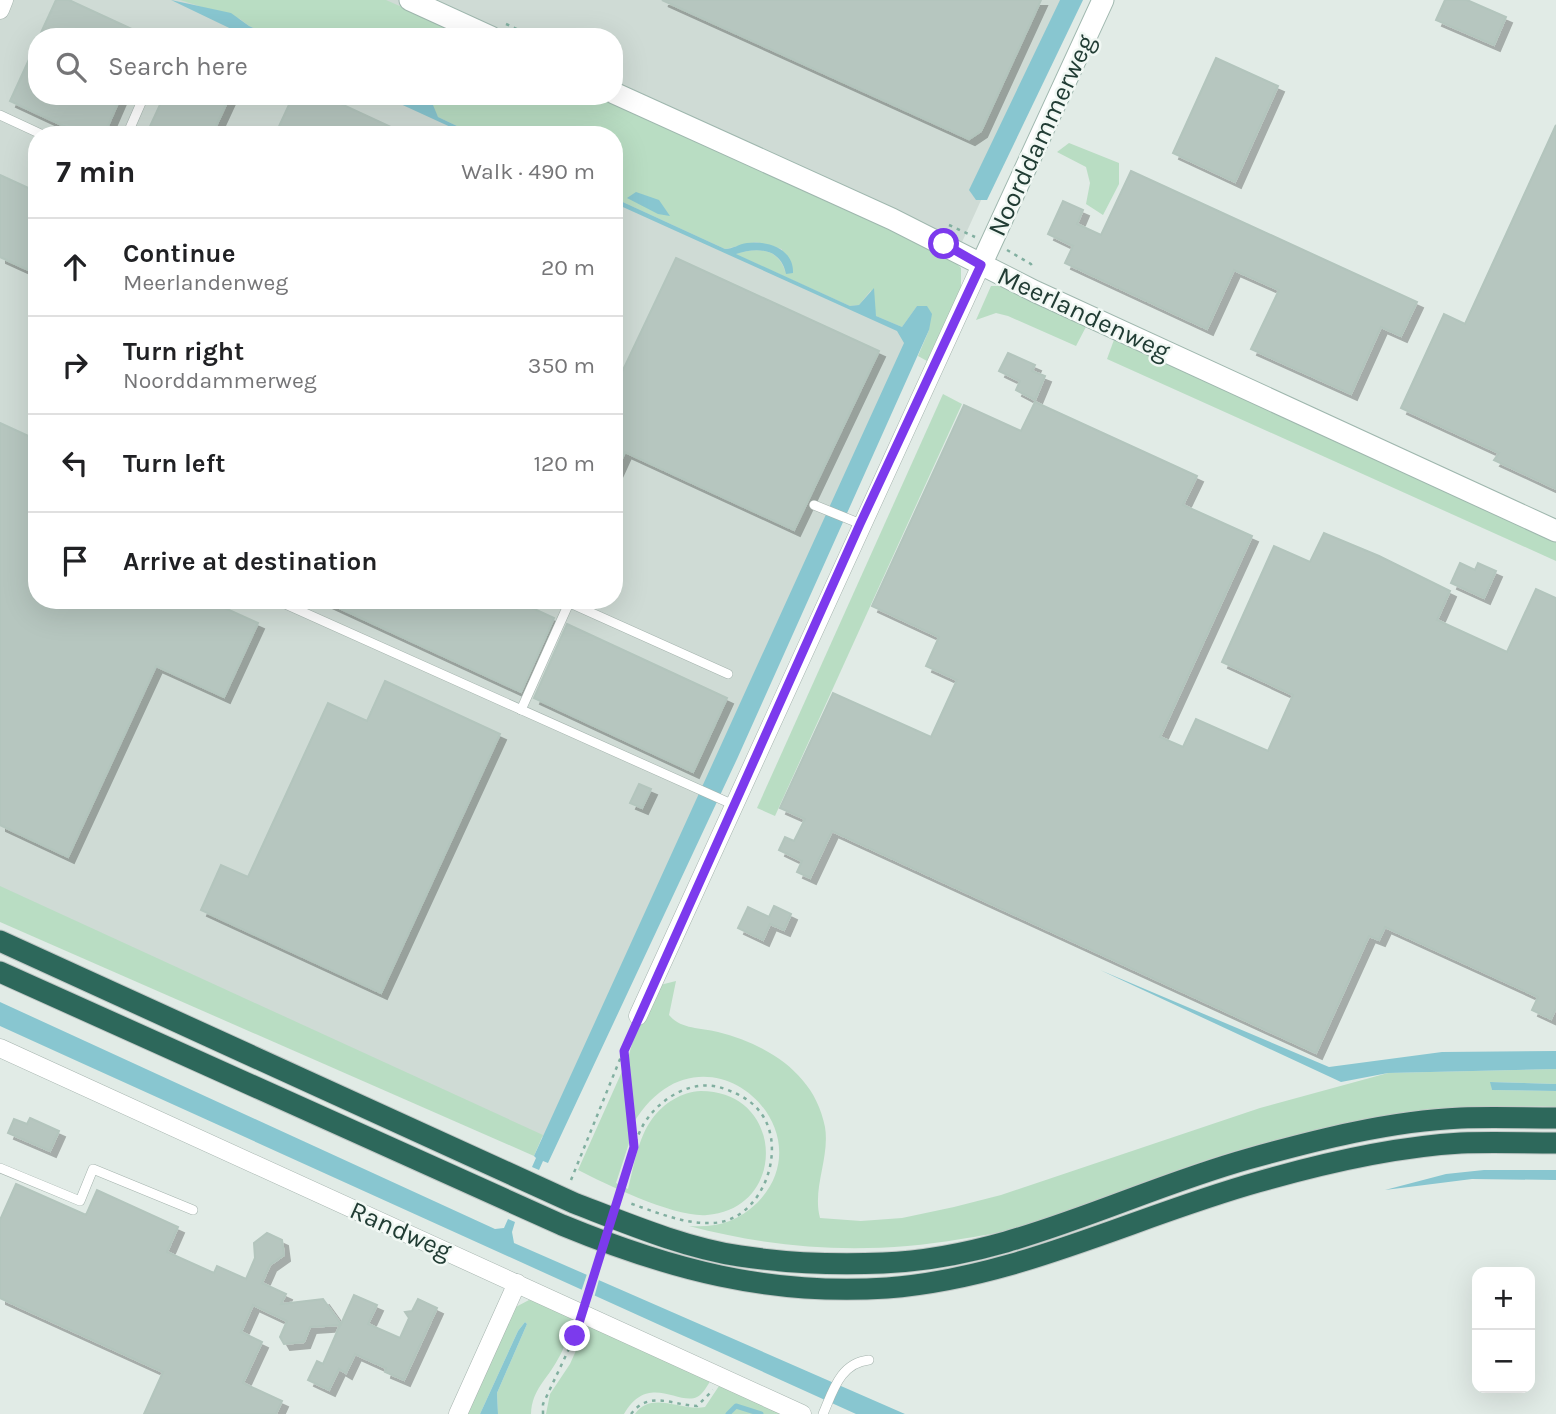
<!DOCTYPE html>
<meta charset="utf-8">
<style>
body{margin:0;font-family:Karla,sans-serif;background:#f6f6f6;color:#202124}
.controls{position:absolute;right:21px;bottom:21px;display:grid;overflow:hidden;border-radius:14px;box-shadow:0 7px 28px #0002}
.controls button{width:63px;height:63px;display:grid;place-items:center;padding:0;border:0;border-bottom:2px solid #e0e0e0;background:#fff;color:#202124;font:35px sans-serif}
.stop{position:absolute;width:21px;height:21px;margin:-16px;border:5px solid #7c3aed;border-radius:50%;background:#fff}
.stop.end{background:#7c3aed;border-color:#fff;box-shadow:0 2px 7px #0008}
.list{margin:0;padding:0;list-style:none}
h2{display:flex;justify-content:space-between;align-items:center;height:91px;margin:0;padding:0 28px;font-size:30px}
h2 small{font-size:23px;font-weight:400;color:#757577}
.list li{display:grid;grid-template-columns:46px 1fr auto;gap:21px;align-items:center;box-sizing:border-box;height:98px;padding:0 28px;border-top:2px solid #e0e0e0}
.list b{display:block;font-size:26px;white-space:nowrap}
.list p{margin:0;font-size:23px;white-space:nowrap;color:#757577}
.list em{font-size:23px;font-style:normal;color:#757577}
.icon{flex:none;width:38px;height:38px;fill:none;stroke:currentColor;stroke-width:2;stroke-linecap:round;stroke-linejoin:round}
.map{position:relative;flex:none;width:1556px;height:1414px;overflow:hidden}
.search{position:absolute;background:#fff;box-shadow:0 7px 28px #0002;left:28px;top:28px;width:595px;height:77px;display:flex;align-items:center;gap:18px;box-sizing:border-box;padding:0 24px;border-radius:28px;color:#757577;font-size:26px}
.panel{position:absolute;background:#fff;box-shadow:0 7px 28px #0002;left:28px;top:126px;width:595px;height:483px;border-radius:28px}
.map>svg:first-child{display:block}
.built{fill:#cfdbd5;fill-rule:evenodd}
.green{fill:#b9ddc3}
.water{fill:#88c6d0}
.pier{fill:#e1ebe6}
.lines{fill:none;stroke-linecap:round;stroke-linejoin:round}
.stream{stroke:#88c6d0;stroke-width:5}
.building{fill:#b6c6bf;stroke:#b3c5bd;stroke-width:2;filter:url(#shadow)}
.lane-casing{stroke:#a4b3ad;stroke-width:10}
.street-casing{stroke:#a4b3ad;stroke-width:19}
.secondary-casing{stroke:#9fb7ae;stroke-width:23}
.highway-casing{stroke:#c1c8c6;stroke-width:23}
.path{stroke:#81afa0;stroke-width:2.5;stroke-dasharray:3.5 5;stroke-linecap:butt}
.lane{stroke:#fff;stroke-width:9}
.street{stroke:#fff;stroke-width:18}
.secondary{stroke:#fff;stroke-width:21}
.highway{stroke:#2d685b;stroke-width:21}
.path-bridge{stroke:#81afa0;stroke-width:2.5;stroke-dasharray:3.5 5;stroke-linecap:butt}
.route{stroke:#7c3aed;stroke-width:9}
.labels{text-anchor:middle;stroke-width:5;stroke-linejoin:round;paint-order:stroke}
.street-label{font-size:26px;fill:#213c34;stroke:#f1f8f4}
</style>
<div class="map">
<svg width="1556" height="1414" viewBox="0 0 1556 1414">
<defs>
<filter id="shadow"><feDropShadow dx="6" dy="6" stdDeviation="0" flood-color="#0004"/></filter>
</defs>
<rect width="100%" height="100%" fill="#e1ebe6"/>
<path class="built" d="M0 0H1072L553 1142 0 888ZM37 37H614V96H37ZM37 135H614V600H37Z"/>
<g class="green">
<path d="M180 0H386L470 37H273L249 26 240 19Z"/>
<path d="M413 96H603L946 253 961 268V291L927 361 918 356 929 330 917 306 902 327 876 316 871 290 859 305 850 306 735 254C759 247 779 248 786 274L782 249 756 242 725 249 614 198V135H476L438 117 429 103Z"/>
<path d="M1069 143 1119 163V184L1103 215 1086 204 1090 183 1086 167 1057 152Z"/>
<path d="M991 286H1002L1088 323 1076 346 1008 316 996 313 976 320Z"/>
<path d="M1115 337 1556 537V561L1107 359Z"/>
<path d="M943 394 962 404 775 816 757 808Z"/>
<path d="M0 886 543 1135 534 1156 0 922Z"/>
<path d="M676 981 669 1015C682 1030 699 1027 718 1032 766 1044 815 1073 825 1127 830 1158 812 1188 820 1218L861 1221 902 1218 954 1207 1001 1195 1260 1108 1388 1073 1556 1069V1084L1491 1082 1492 1090 1556 1091V1107C1451 1104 1354 1118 1253 1146 1172 1168 1094 1204 1013 1229 996 1234 978 1236 961 1239 868 1255 780 1250 689 1226 716 1228 737 1222 757 1203 833 1126 695 1006 629 1131L631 1137 616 1183 628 1189C634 1166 638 1138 652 1119 664 1103 681 1092 701 1091 785 1091 788 1209 707 1215 676 1218 607 1185 578 1170L628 1058 640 1016 660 985Z"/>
<path d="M529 1300 539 1301 711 1380C707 1386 703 1394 697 1397 679 1406 648 1372 624 1414H546L550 1394 570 1364 586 1328 571 1321C568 1334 565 1348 558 1359 547 1380 532 1389 531 1414H498L497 1393 527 1324 525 1322 518 1331 480 1414H464L512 1309Z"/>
<path d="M719 1386 788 1414H635C651 1390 683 1412 705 1407Z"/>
</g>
<g class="water">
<path d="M171 0 231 13 249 26 273 37H248Z"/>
<path d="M1060 0H1083L987 200H976L969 190Z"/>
<path d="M383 96H413L433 105 438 117 476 135H468Z"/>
<path d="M636 192 659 200 670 216 658 214 627 198Z"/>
<path d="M614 198 725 249C733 249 739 244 747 243 768 240 794 249 793 273L786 274C781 248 757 247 736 254L850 306 859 305 874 288 876 316 902 327 917 306H927L932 314 929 330 737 759 548 1163 543 1161 539 1170 532 1167 536 1158 534 1156 904 343 897 331 614 203Z"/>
<path d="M1100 970 1329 1067 1442 1052 1556 1051V1069L1388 1073 1341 1082Z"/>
<path d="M0 1002 495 1229 504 1228 508 1219 515 1222 512 1232 514 1243 905 1414H856L77 1061 0 1026Z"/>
<path d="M1490 1082 1556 1084V1091L1492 1090Z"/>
<path d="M1484 1170H1556V1180L1472 1179 1385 1190 1446 1174Z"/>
<path d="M525 1322 527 1324 497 1393 498 1414H480L518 1331Z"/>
</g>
<path class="pier" d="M588 1271 600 1276 594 1298 581 1292Z"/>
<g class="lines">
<path class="stream" d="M728 1414 736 1406 761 1414"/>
</g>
<g class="building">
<path d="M56 0H69L149 37H39Z"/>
<path d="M662 0H1041L981 131 969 139Z"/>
<path d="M1445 0H1467L1506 17 1494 45 1436 20Z"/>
<path d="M37 42V96H121L104 135H83L10 101Z"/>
<path d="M1216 58 1278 86 1235 182 1173 153Z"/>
<path d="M164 96H230L212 135H146Z"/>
<path d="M293 96H324L408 135H275Z"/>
<path d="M1556 125V489L1494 460 1499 453 1401 408 1444 314 1465 324Z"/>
<path d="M1131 171 1417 302 1401 336 1381 327 1351 394 1251 349 1279 290 1234 270 1207 329 1065 263 1073 246 1048 234 1063 201 1083 210 1077 224 1101 235Z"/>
<path d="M0 175 37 192V274L0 257Z"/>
<path d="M676 258 879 351 794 530 625 452 614 476V389Z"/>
<path d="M1008 353 1035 365 1032 371 1045 376 1035 400 1016 390 1020 381 999 371Z"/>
<path d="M1035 402 1197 476 1183 505 1252 536 1160 737 1183 747 1196 719 1268 751 1293 695 1222 662 1274 546 1310 562 1324 533 1379 556 1450 591 1437 620 1507 652 1536 589 1556 598V1008L1551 1019 1532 1010 1538 997 1385 927 1379 940 1369 936 1316 1053 832 831 810 878 797 872 802 861 779 850 785 837 794 841 805 819 780 808 833 693 931 737 957 680 926 666 939 637 872 606 964 405 1021 431Z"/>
<path d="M0 423 37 440V600H207L258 623 224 697 156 666 68 857 0 825Z"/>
<path d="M1460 563 1475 570 1478 563 1496 571 1484 598 1451 583Z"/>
<path d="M322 600H515L554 618 521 692Z"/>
<path d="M567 624 727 698 693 772 534 698Z"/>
<path d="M385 681 500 734 381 993 201 910 221 865 248 877 328 703 367 721Z"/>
<path d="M639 784 651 789 642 808 630 803Z"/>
<path d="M774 906 791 914 784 930 770 924 763 940 738 928 748 907 769 917Z"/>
<path d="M30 1118 59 1131 50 1151 8 1133 14 1119 27 1124Z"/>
<path d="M16 1184 86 1215 97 1190 178 1227 167 1252 214 1273 217 1266 246 1279 255 1258 254 1243 267 1233 282 1240 284 1255 270 1265 262 1283 286 1294 281 1304 323 1299 341 1324 354 1295 377 1305 368 1324 400 1338 409 1318 405 1312 412 1311 418 1299 437 1308 404 1380 385 1372 386 1368 355 1354 346 1373 339 1369 329 1390 308 1380 317 1361 323 1364 340 1325 310 1327 304 1342 284 1344 280 1337 287 1321 253 1305 241 1332 262 1342 243 1383 282 1401 276 1414H144L163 1372 0 1298V1220Z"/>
</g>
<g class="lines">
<defs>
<g id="lane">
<path d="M0 115 43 135"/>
<path d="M127 135 144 96"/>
<path d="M814 505 861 524"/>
<path d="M286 600 285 604 734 805"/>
<path d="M563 600 728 674"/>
<path d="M521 710 569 603"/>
<path d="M0 1168 80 1201 93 1169 193 1210"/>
<path d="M823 1414C833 1391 840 1363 869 1360"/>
</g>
<g id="street">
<path d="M0 10 4 0"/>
<path d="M638 1016 981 265"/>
<path d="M0 1048 802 1414"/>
<path d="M458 1414 517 1283"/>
</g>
<g id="secondary">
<path d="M410 0 491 37"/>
<path d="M614 93 892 219 1034 291 1556 531"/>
<path d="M981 265 1103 0"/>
</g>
<g id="highway">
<path d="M0 941 574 1203C626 1223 685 1248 740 1256 786 1263 837 1265 883 1263 1012 1258 1126 1193 1248 1159 1316 1140 1390 1121 1461 1118 1492 1117 1524 1118 1556 1118"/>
<path d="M0 972 562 1225C669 1269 769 1296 887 1288 1017 1278 1133 1217 1258 1182 1324 1163 1392 1147 1461 1143 1492 1142 1524 1143 1556 1143"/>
</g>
</defs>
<use href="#lane" class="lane-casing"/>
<use href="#street" class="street-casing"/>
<use href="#secondary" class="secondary-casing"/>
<use href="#highway" class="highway-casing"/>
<g class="path">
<path d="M506 24 534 37"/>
<path d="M949 225 975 237"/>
<path d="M1007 250 1031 264 1032 268"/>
<path d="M624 1053 634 1144"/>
<path d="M626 1175C630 1160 634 1144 641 1129 655 1101 692 1076 725 1089 741 1095 753 1101 763 1116 787 1154 760 1222 712 1223 683 1224 656 1212 629 1203"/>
<path d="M571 1180 631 1032"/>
<path d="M543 1414V1404L575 1336"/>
<path d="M631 1414C649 1390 672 1405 697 1406L713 1390"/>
</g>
<use href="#lane" class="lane"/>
<use href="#street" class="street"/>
<use href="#secondary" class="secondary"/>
<use href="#highway" class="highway"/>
<path class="path-bridge" d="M575 1336 626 1175"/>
</g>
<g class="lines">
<path class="route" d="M575 1336 634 1147 624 1051 860 524 981 265 944 244"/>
</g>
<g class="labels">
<g class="street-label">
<text transform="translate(1041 135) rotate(-65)" y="9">Noorddammerweg</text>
<text transform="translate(1084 313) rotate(25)" y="9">Meerlandenweg</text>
<text transform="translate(401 1230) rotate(24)" y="9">Randweg</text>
</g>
</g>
</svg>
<div class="controls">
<button>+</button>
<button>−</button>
</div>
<div class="stop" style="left:944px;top:244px"></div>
<div class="stop end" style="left:575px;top:1336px"></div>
<div class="search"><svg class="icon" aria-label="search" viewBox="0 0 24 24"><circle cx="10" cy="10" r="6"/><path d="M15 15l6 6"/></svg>Search here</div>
<section class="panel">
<h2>7 min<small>Walk · 490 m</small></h2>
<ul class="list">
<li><svg class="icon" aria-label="ahead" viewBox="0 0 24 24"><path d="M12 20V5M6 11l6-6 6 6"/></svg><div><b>Continue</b><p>Meerlandenweg</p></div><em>20 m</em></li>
<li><svg class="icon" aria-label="right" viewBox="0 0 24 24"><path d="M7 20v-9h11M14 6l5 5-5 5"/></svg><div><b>Turn right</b><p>Noorddammerweg</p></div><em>350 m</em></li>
<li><svg class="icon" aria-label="left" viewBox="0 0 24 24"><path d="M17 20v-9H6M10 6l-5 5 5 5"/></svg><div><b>Turn left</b></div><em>120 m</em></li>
<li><svg class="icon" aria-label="arrive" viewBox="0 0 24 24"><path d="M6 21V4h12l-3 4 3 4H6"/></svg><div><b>Arrive at destination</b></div></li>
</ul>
</section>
</div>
